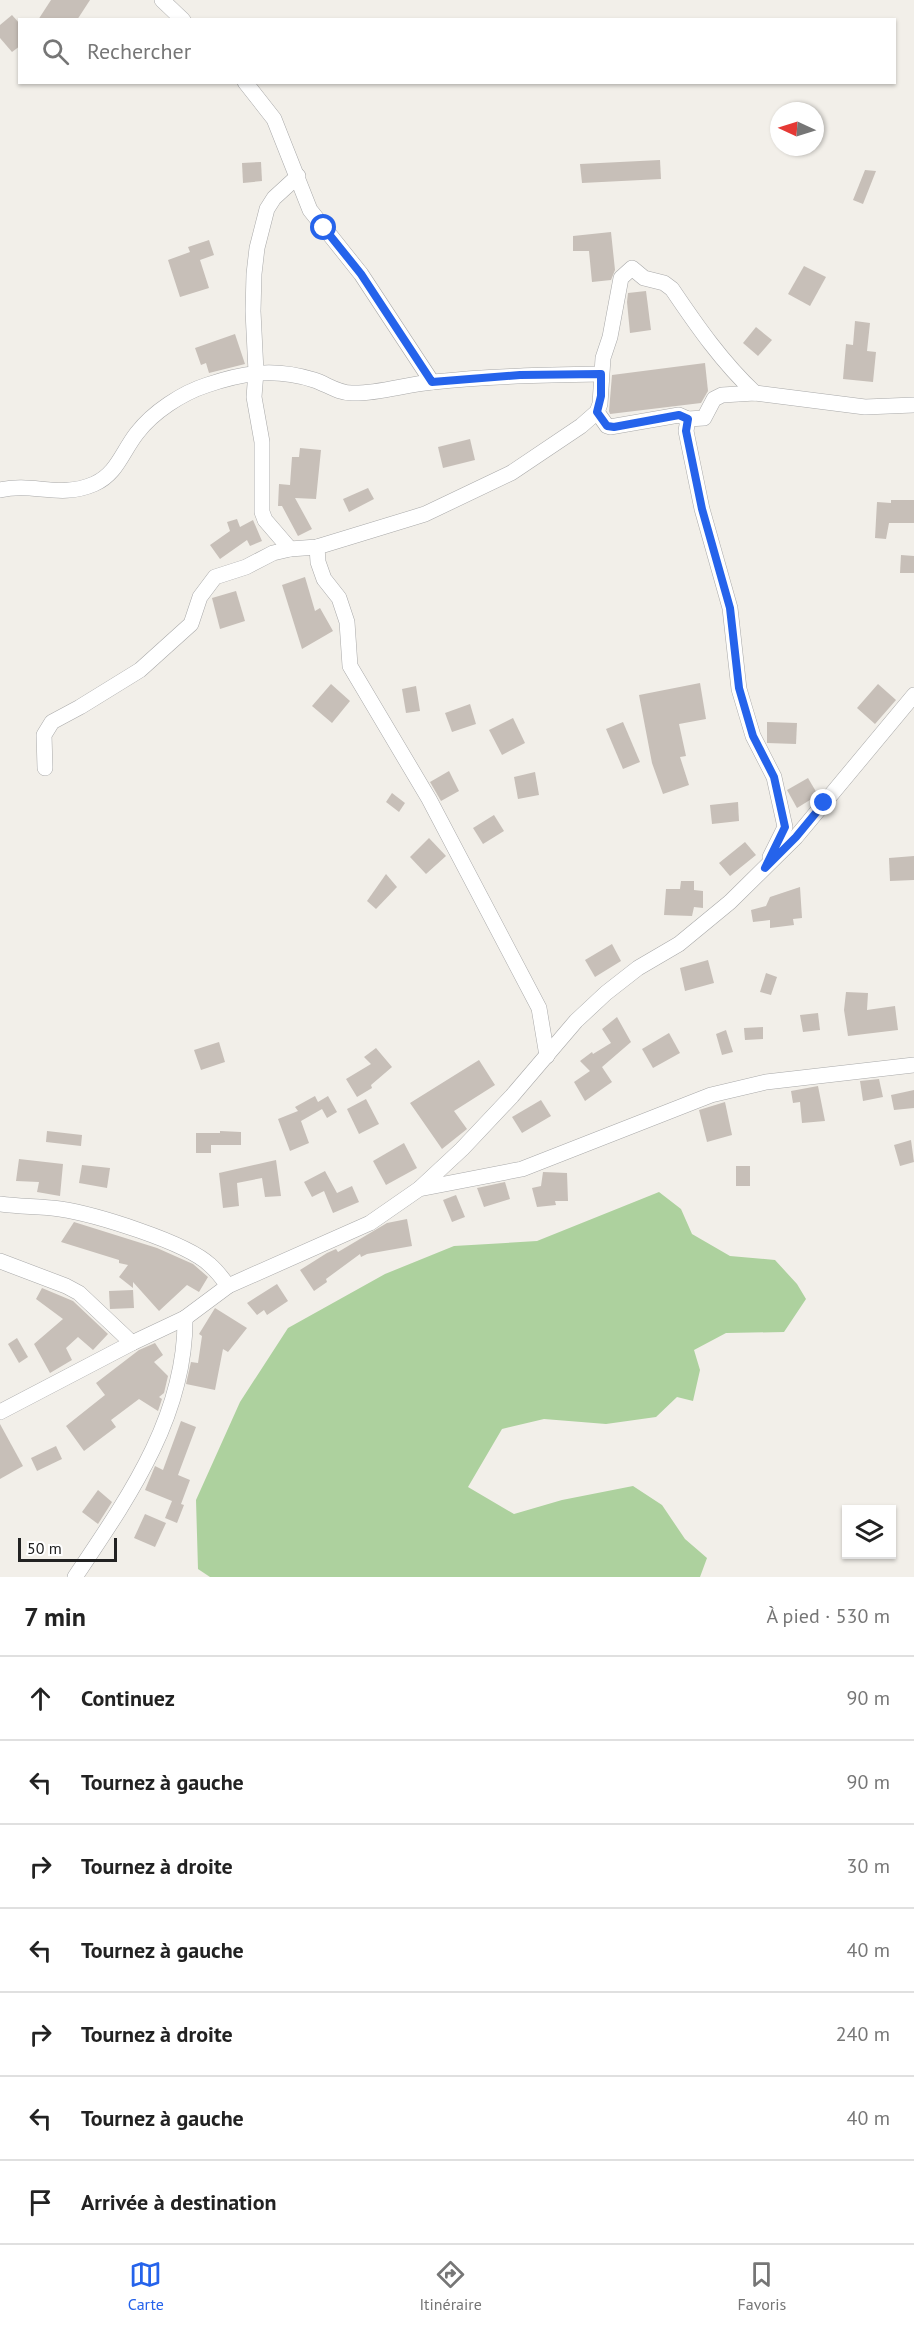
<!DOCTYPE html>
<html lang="fr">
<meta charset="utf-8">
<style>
body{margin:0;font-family:"PT Sans",sans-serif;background:#f6f6f6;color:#222}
.controls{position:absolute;right:18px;bottom:18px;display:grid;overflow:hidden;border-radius:0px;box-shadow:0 2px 4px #0004}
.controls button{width:54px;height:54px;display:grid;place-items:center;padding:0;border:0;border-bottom:2px solid #e0e0e0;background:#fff;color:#222;font:30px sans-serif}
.compass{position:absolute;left:770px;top:102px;width:54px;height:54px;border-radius:50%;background:#fff;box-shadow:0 2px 4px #0004;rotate:274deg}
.scale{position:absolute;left:18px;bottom:15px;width:99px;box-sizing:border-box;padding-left:6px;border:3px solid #222;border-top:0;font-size:16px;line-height:21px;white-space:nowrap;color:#222;-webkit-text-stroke:4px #fff;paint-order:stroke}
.stop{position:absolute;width:18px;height:18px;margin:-14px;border:4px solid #2563eb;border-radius:50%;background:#fff}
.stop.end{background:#2563eb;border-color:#fff;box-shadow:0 2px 6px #0008}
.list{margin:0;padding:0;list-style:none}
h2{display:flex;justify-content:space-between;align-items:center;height:78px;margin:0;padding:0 24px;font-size:26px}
h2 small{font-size:20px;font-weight:400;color:#767676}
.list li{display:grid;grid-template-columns:39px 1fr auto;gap:18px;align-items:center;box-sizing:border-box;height:84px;padding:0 24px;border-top:2px solid #e0e0e0}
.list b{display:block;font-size:22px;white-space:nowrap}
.list em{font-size:20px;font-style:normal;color:#767676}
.icon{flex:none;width:33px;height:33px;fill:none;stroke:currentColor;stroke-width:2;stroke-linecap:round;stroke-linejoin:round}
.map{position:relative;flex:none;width:914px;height:1577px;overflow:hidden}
.search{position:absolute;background:#fff;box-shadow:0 2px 4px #0004;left:18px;right:18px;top:18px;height:66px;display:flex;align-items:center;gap:15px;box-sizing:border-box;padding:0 21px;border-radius:0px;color:#767676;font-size:22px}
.sheet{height:666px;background:#fff}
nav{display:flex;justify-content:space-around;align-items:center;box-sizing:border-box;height:84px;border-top:2px solid #e0e0e0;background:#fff;font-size:16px;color:#767676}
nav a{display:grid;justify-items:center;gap:3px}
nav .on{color:#2563eb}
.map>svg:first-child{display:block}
.forest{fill:#add19e}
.building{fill:#c7bfb8}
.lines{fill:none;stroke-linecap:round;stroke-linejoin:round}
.minor-casing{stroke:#a9a9a9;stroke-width:16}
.minor{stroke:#fff;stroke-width:15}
.route{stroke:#2563eb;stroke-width:8}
</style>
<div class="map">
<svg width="914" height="1577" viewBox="0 0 914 1577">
<rect width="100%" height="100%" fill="#f2efe9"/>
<path class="forest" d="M659 1192 681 1209 692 1234 730 1256 775 1260 797 1284 806 1299 784 1332 726 1333 694 1350 700 1370 693 1401 677 1397 656 1417 606 1424 544 1419 502 1429 468 1487 514 1514 562 1500 633 1486 662 1505 685 1539 707 1558 700 1577H210L198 1569 196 1500 240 1402 288 1328 385 1274 454 1246 537 1241Z"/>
<g class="building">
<path d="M51 0H90L77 20H38Z"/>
<path d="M12 15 20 24V46L12 52 0 38V25Z"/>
<path d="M660 160 661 179 582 183 580 164Z"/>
<path d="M261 162 262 181 243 183 242 163Z"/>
<path d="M865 170 876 171 863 204 853 200Z"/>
<path d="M611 232 615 270 611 280 592 282 589 251H573V236Z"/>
<path d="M209 240 214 255 200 260 209 288 180 297 168 260 190 252 188 247Z"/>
<path d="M804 266 826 277 810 306 788 294Z"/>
<path d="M646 291 651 330 630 333 627 302 628 293Z"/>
<path d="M855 321 870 323 867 351 876 352 873 382 843 379 846 344 853 345Z"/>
<path d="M756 327 772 340 758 356 743 343Z"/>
<path d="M235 334 245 364 209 373 206 363 201 365 195 348Z"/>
<path d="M705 363 708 391 701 403 610 414 609 411 612 375Z"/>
<path d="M470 439 475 460 443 468 438 447Z"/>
<path d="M300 448 321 450 316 499 295 498 312 529 298 536 282 506H278L279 484 290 485 292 457H299Z"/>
<path d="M368 488 374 499 349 512 343 499Z"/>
<path d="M891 500H914V523H889L886 539 875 538 877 502 891 503Z"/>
<path d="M237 519 240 527 253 520 262 541 250 546 247 540 220 559 210 545 230 531 227 522Z"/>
<path d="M901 555 914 556V573H900Z"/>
<path d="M305 577 315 611 320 608 333 631 302 649 282 585Z"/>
<path d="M236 591 245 621 220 629 212 598Z"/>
<path d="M700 683 706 719 679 724 686 756 680 757 689 785 663 794 652 763 639 695Z"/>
<path d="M331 684 350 701 332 723 312 706Z"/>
<path d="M878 684 896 700 875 724 857 708Z"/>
<path d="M416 686 420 711 406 713 402 689Z"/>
<path d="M470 704 476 724 452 732 445 713Z"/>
<path d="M513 718 525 743 502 755 489 730Z"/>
<path d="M623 722 640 762 623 769 606 729Z"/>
<path d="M767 722 797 723 796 744 767 743Z"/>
<path d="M449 771 459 791 441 801 430 782Z"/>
<path d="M535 772 539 795 518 799 514 777Z"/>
<path d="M808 778 818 795 797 808 787 790Z"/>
<path d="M392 793 405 803 399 812 386 802Z"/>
<path d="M738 802 739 821 712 824 710 805Z"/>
<path d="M494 815 504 831 483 844 473 828Z"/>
<path d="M429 838 446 856 426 874 410 857Z"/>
<path d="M745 842 756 855 730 876 719 863Z"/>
<path d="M914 856V880L890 881 889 858Z"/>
<path d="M386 874 397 887 376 909 367 901Z"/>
<path d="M681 881H694V890L703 891V908L694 907 692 916 664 915 666 889H680Z"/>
<path d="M800 887 802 918 793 919 794 925 770 928V920L753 922 751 910 766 906 770 897Z"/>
<path d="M612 944 621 961 595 977 585 960Z"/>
<path d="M708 960 714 983 685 991 680 968Z"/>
<path d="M766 973 777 977 771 995 760 992Z"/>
<path d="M846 992 868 993 867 1010 895 1006 898 1030 848 1036 844 1010Z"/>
<path d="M818 1013 820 1030 803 1032 800 1015Z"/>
<path d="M617 1017 631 1042 602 1067 612 1082 585 1101 574 1082 590 1071 580 1061 592 1052 593 1054 611 1043 602 1029Z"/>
<path d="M763 1027V1039L745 1040 744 1028Z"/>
<path d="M726 1030 733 1052 722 1055 716 1034Z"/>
<path d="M669 1033 680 1053 653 1068 642 1049Z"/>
<path d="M219 1042 225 1062 201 1070 194 1050Z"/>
<path d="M376 1048 392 1067 371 1085 372 1088 357 1097 346 1079 371 1064 364 1057Z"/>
<path d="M479 1060 495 1085 454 1111 467 1129 442 1149 410 1103Z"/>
<path d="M879 1079 883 1097 863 1101 860 1081Z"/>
<path d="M818 1086 825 1121 802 1123 800 1102 793 1103 791 1091Z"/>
<path d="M914 1090V1108L894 1110 891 1095Z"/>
<path d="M315 1096 318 1102 328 1096 337 1112 327 1118 322 1109 301 1121 309 1143 290 1151 278 1119 298 1111 295 1107Z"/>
<path d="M366 1099 379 1124 359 1134 347 1109Z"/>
<path d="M541 1100 551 1116 522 1133 512 1117Z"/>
<path d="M725 1102 732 1135 707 1142 699 1110Z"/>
<path d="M47 1131 82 1135 81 1146 46 1142Z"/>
<path d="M220 1131 241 1132V1145H211V1153H196V1133H220Z"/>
<path d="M911 1140 914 1162 900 1166 894 1145Z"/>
<path d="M404 1143 417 1168 386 1185 373 1161Z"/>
<path d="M19 1159 63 1164 60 1196 37 1192 39 1182 16 1181Z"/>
<path d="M276 1160 281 1196 265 1197 262 1178 237 1183 239 1206 223 1208 219 1173Z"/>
<path d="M82 1165 110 1168 107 1188 79 1183Z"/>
<rect x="736" y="1166" width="14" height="20"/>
<path d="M325 1171 337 1193 352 1186 359 1202 333 1213 324 1191 312 1197 304 1182Z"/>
<path d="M543 1172 567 1173 568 1201H555L556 1205 537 1207 532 1188 541 1186Z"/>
<path d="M505 1182 510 1199 484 1207 477 1188Z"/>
<path d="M456 1195 465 1217 452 1222 443 1200Z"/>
<path d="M407 1219 412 1246 367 1254 361 1257 360 1254 326 1279 327 1282 314 1291 300 1270 327 1253 336 1249 338 1252 387 1223Z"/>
<path d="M74 1222 157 1248 193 1264 208 1277 199 1292 187 1285 159 1311 133 1282V1288L119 1277 128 1265 119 1263V1260L61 1242Z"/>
<path d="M277 1284 288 1301 267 1315 264 1310 257 1315 247 1303Z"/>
<path d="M42 1288 73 1301 108 1334 93 1350 78 1337 66 1348 72 1360 50 1373 34 1344 63 1319 36 1299Z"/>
<path d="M133 1290 134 1308 110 1309 109 1291Z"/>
<path d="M215 1308 247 1328 228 1352 223 1349 215 1390 186 1384 191 1362 198 1363 202 1336 199 1334Z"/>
<path d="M17 1338 28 1357 19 1363 8 1344Z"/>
<path d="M155 1343 163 1355 154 1362 168 1376 164 1393 159 1397 162 1399 158 1411 139 1399 111 1420 116 1427 84 1451 66 1426 105 1395 96 1383 139 1350Z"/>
<path d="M181 1421 196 1427 178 1475 190 1480 181 1504 184 1505 177 1523 165 1518 172 1501 145 1490 155 1466 163 1470Z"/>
<path d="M0 1424 23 1466 0 1479Z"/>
<path d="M56 1446 62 1459 37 1471 31 1458Z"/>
<path d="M98 1490 112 1502 98 1524 82 1512Z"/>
<path d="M145 1514 166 1523 155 1547 134 1538Z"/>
</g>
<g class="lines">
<defs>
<g id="minor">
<path d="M162 0 183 20"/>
<path d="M245 82 274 119 310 210 361 274 432 382"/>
<path d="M597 412 607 426 610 427 679 415 688 419 704 418 714 399 722 395 755 393 865 407 914 405"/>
<path d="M688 419 686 431 702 509 730 608 739 689 753 736 774 777 785 827 770 857"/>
<path d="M0 490C34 482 59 499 94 484 117 474 122 452 137 433 153 412 182 393 207 385 245 372 275 368 314 380 327 384 337 393 352 393 379 394 406 384 433 382 489 376 545 375 601 374"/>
<path d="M317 547 318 562 324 579 339 598 347 622 350 666 429 799 539 1008 547 1056"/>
<path d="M290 549 265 520 262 512V442L254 397 256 372 253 311 254 274 257 248 267 209 274 198 298 176"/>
<path d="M45 768 44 735 52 722 80 707 140 670 191 624 200 597 215 577 246 567 273 553 290 549 317 547 425 514 511 473 581 426 597 412 600 404 603 358 610 337 621 278 632 268 644 278 664 283 672 289C697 326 722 362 755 393"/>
<path d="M419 1189 462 1149 512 1096 576 1021 606 993 638 968 679 944 730 902 796 837 914 695"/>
<path d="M0 1204C20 1207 40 1206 60 1209 94 1214 186 1242 210 1265 217 1271 223 1279 228 1286"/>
<path d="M0 1261 66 1286 79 1293 132 1343"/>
<path d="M0 1412 132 1343 185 1318 228 1286 370 1223 419 1189 522 1169 711 1095 766 1082 914 1065"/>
<path d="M75 1577C128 1498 186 1416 185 1318"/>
</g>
</defs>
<use href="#minor" class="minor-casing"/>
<use href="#minor" class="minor"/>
</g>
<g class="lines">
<path class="route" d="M324 228 361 274 432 382 520 375 601 374V396L597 412 607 426 614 427 679 415 688 419 686 431 702 509 730 608 739 688 753 736 774 777 785 827 765 868 796 837 824 803"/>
</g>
</svg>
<div class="controls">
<button><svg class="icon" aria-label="layers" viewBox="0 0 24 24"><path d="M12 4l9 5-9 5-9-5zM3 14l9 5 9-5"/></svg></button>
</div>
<svg class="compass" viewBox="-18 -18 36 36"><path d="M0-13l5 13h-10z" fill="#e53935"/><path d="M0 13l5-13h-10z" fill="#767676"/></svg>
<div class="scale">50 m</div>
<div class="stop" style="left:324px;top:228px"></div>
<div class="stop end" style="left:824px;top:803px"></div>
<div class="search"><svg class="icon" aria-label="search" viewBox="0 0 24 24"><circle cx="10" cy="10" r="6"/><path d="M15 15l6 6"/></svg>Rechercher</div>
</div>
<section class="sheet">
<h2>7 min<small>À pied · 530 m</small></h2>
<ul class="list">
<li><svg class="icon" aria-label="ahead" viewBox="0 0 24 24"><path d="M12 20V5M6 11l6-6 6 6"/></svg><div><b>Continuez</b></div><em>90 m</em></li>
<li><svg class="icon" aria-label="left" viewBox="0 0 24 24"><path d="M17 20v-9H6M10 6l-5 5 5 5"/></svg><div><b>Tournez à gauche</b></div><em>90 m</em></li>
<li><svg class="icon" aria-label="right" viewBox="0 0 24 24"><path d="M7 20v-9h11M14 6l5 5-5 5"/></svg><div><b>Tournez à droite</b></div><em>30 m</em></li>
<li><svg class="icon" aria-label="left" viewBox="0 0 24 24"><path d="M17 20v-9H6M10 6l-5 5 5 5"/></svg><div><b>Tournez à gauche</b></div><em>40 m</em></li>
<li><svg class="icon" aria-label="right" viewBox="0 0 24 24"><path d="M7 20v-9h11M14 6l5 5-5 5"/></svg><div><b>Tournez à droite</b></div><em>240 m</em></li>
<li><svg class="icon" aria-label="left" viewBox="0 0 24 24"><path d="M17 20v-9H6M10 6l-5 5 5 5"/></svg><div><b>Tournez à gauche</b></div><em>40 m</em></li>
<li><svg class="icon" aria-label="arrive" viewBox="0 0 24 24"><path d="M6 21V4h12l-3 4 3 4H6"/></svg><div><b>Arrivée à destination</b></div></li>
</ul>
</section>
<nav>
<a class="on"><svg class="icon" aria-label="map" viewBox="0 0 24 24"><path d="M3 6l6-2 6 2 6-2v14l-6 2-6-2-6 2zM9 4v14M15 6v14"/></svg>Carte</a>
<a><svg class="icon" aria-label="directions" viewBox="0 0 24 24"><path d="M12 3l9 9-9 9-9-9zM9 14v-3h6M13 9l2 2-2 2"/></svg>Itinéraire</a>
<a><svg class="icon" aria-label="saved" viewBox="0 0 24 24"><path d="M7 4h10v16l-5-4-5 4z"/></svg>Favoris</a>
</nav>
